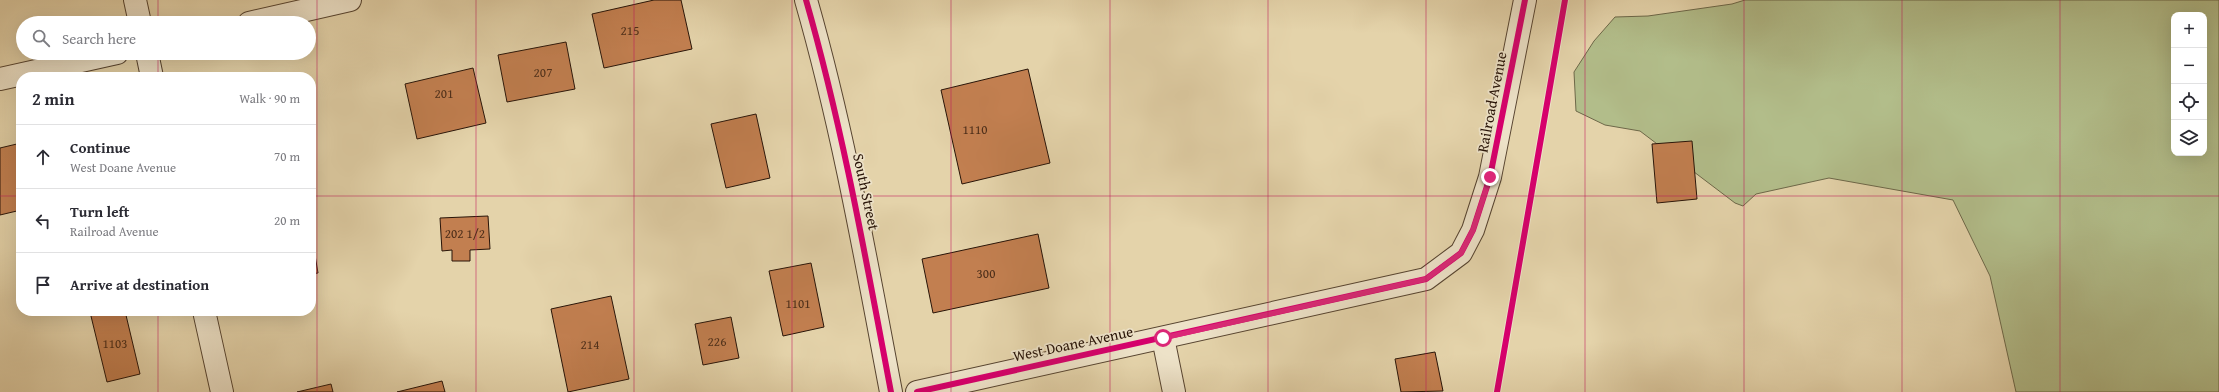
<!DOCTYPE html>
<meta charset="utf-8">
<style>
body{margin:0;font-family:"Gentium Book Plus",serif;background:#f7f7f7;color:#2b2b33}
.controls{position:absolute;right:12px;top:12px;display:grid;overflow:hidden;border-radius:8px;box-shadow:0 4px 16px #0002}
.controls button{width:36px;height:36px;display:grid;place-items:center;padding:0;border:0;border-bottom:1px solid #e1e1e2;background:#fff;color:#2b2b33;font:20px sans-serif}
.stop{position:absolute;width:12px;height:12px;margin:-9px;border:3px solid #db2777;border-radius:50%;background:#fff}
.stop.end{background:#db2777;border-color:#fff;box-shadow:0 1px 4px #0008}
.list{margin:0;padding:0;list-style:none}
h2{display:flex;justify-content:space-between;align-items:center;height:52px;margin:0;padding:0 16px;font-size:17px}
h2 small{font-size:13px;font-weight:400;color:#7c7c81}
.list li{display:grid;grid-template-columns:26px 1fr auto;gap:12px;align-items:center;box-sizing:border-box;height:64px;padding:0 16px;border-top:1px solid #e1e1e2}
.list b{display:block;font-size:15px;white-space:nowrap}
.list p{margin:0;font-size:13px;white-space:nowrap;color:#7c7c81}
.list em{font-size:13px;font-style:normal;color:#7c7c81}
.icon{flex:none;width:22px;height:22px;fill:none;stroke:currentColor;stroke-width:2;stroke-linecap:round;stroke-linejoin:round}
.map{position:relative;flex:none;width:2219px;height:392px;overflow:hidden}
.search{position:absolute;background:#fff;box-shadow:0 4px 16px #0002;left:16px;top:16px;width:300px;height:44px;display:flex;align-items:center;gap:10px;box-sizing:border-box;padding:0 14px;border-radius:22px;color:#7c7c81;font-size:15px}
.panel{position:absolute;background:#fff;box-shadow:0 4px 16px #0002;left:16px;top:72px;width:300px;height:244px;border-radius:16px}
.map>svg:first-child{display:block}
.green{fill:#b2bd8a;stroke:#6d6849;fill-rule:evenodd}
.building{fill:#c27f50;stroke:#281408}
.lines{fill:none;stroke-linecap:round;stroke-linejoin:round}
.minor-casing{stroke:#574430;stroke-width:24}
.minor{stroke:#ede2c8;stroke-width:22}
.rail{stroke:#281408;stroke-width:3;stroke-dasharray:7 7;stroke-linecap:butt}
.cycleway-casing{stroke:#ede2c8;stroke-width:8}
.cycleway{stroke:#d6006c;stroke-width:6}
.route{stroke:#db2777;stroke-width:5}
.grid{fill:none;stroke:#c2185b;stroke-width:1;stroke-opacity:0.55}
.labels{text-anchor:middle;stroke-width:3.5;stroke-linejoin:round;paint-order:stroke}
.number-label{font-size:13px;fill:#4e2f1a}
.street-label{font-size:15px;fill:#281408;stroke:#ede2c8}
</style>
<div class="map">
<svg width="2219" height="392" viewBox="0 0 2219 392">
<rect width="100%" height="100%" fill="#e4d3aa"/>
<filter id="stains"><feTurbulence type="fractalNoise" baseFrequency=".005" numOctaves="4"/><feColorMatrix values="0 0 0 0 .2 0 0 0 0 .09 0 0 0 0 .02 0 0 0 .5 -.17"/></filter>
<radialGradient id="worn" r=".72"><stop offset=".6" stop-color="#630" stop-opacity="0"/><stop offset="1" stop-color="#630" stop-opacity=".3"/></radialGradient>
<path class="green" d="M1745 0H2219V392H2016L1990 276 1953 200 1829 178 1756 194 1743 206 1735 203 1640 131 1605 125 1576 111 1574 72 1594 41 1615 17 1648 16 1732 4ZM2174 15H2204V153H2174Z"/>
<g class="building">
<path d="M654 0H681L692 49 604 68 592 14Z"/>
<path d="M566 42 575 89 507 102 498 55Z"/>
<path d="M473 68 486 123 417 139 405 84Z"/>
<path d="M1028 69 1050 163 962 184 941 90Z"/>
<path d="M283 73 284 77H264Z"/>
<path d="M756 114 770 178 726 188 711 124Z"/>
<path d="M1692 141 1697 199 1657 203 1652 144Z"/>
<path d="M21 143V210L0 215V148Z"/>
<path d="M488 216 490 249 470 250V261H452V250L442 251 440 218Z"/>
<path d="M1038 234 1049 288 933 313 922 259Z"/>
<path d="M315 255 318 273 311 274V256Z"/>
<path d="M811 263 824 327 783 336 769 271Z"/>
<path d="M611 296 629 379 568 392 551 309Z"/>
<path d="M95 311H125L140 374 107 382 90 312Z"/>
<path d="M731 317 739 358 703 365 695 324Z"/>
<path d="M1435 352 1443 391 1401 392 1395 359Z"/>
<path d="M442 381 445 392H397Z"/>
<path d="M331 384 333 392H297Z"/>
</g>
<g class="lines">
<defs>
<g id="minor">
<path d="M135 0 140 23"/>
<path d="M806 0C843 129 866 260 891 392"/>
<path d="M249 23 350 0"/>
<path d="M147 53 152 77"/>
<path d="M0 79 117 53"/>
<path d="M204 311 222 392"/>
<path d="M1163 338 1174 392"/>
<path d="M917 392 1426 279 1461 253 1473 230 1490 177 1525 0"/>
</g>
</defs>
<use href="#minor" class="minor-casing"/>
<use href="#minor" class="minor"/>
<path class="rail" d="M1497 392 1565 0"/>
<defs>
<g id="cycleway">
<path d="M806 0C843 129 866 260 891 392"/>
<path d="M917 392 1426 279 1461 253 1473 230 1490 177 1525 0"/>
<path d="M1497 392 1565 0"/>
</g>
</defs>
<use href="#cycleway" class="cycleway-casing"/>
<use href="#cycleway" class="cycleway"/>
</g>
<g class="lines">
<path class="route" d="M1163 338 1426 279 1461 253 1473 230 1490 177"/>
</g>
<path class="grid" d="M158 0V23M317 0V392M476 0V392M634 0V392M792 0V392M951 0V392M1110 0V392M1268 0V392M1426 0V392M1585 0V392M1744 0V392M1902 0V392M2060 0V392M158 53V77M0 196H21M311 196H2219M158 311V392"/>
<g class="labels">
<g class="number-label">
<text x="630" y="35">215</text>
<text x="543" y="77">207</text>
<text x="444" y="98">201</text>
<text x="975" y="134">1110</text>
<text x="465" y="238">202 1/2</text>
<text x="986" y="278">300</text>
<text x="798" y="308">1101</text>
<text x="717" y="346">226</text>
<text x="115" y="348">1103</text>
<text x="590" y="349">214</text>
</g>
<g class="street-label">
<text transform="translate(1492 102) rotate(-79)" y="5">Railroad Avenue</text>
<text transform="translate(866 192) rotate(78)" y="5">South Street</text>
<text transform="translate(1073 344) rotate(-12)" y="5">West Doane Avenue</text>
</g>
</g>
<rect width="100%" height="100%" filter="url(#stains)"/>
<rect width="100%" height="100%" fill="url(#worn)"/>
</svg>
<div class="controls">
<button>+</button>
<button>−</button>
<button><svg class="icon" aria-label="locate" viewBox="0 0 24 24"><circle cx="12" cy="12" r="6"/><path d="M12 2v4M12 18v4M2 12h4M18 12h4"/></svg></button>
<button><svg class="icon" aria-label="layers" viewBox="0 0 24 24"><path d="M12 4l9 5-9 5-9-5zM3 14l9 5 9-5"/></svg></button>
</div>
<div class="stop" style="left:1163px;top:338px"></div>
<div class="stop end" style="left:1490px;top:177px"></div>
<div class="search"><svg class="icon" aria-label="search" viewBox="0 0 24 24"><circle cx="10" cy="10" r="6"/><path d="M15 15l6 6"/></svg>Search here</div>
<section class="panel">
<h2>2 min<small>Walk · 90 m</small></h2>
<ul class="list">
<li><svg class="icon" aria-label="ahead" viewBox="0 0 24 24"><path d="M12 20V5M6 11l6-6 6 6"/></svg><div><b>Continue</b><p>West Doane Avenue</p></div><em>70 m</em></li>
<li><svg class="icon" aria-label="left" viewBox="0 0 24 24"><path d="M17 20v-9H6M10 6l-5 5 5 5"/></svg><div><b>Turn left</b><p>Railroad Avenue</p></div><em>20 m</em></li>
<li><svg class="icon" aria-label="arrive" viewBox="0 0 24 24"><path d="M6 21V4h12l-3 4 3 4H6"/></svg><div><b>Arrive at destination</b></div></li>
</ul>
</section>
</div>
